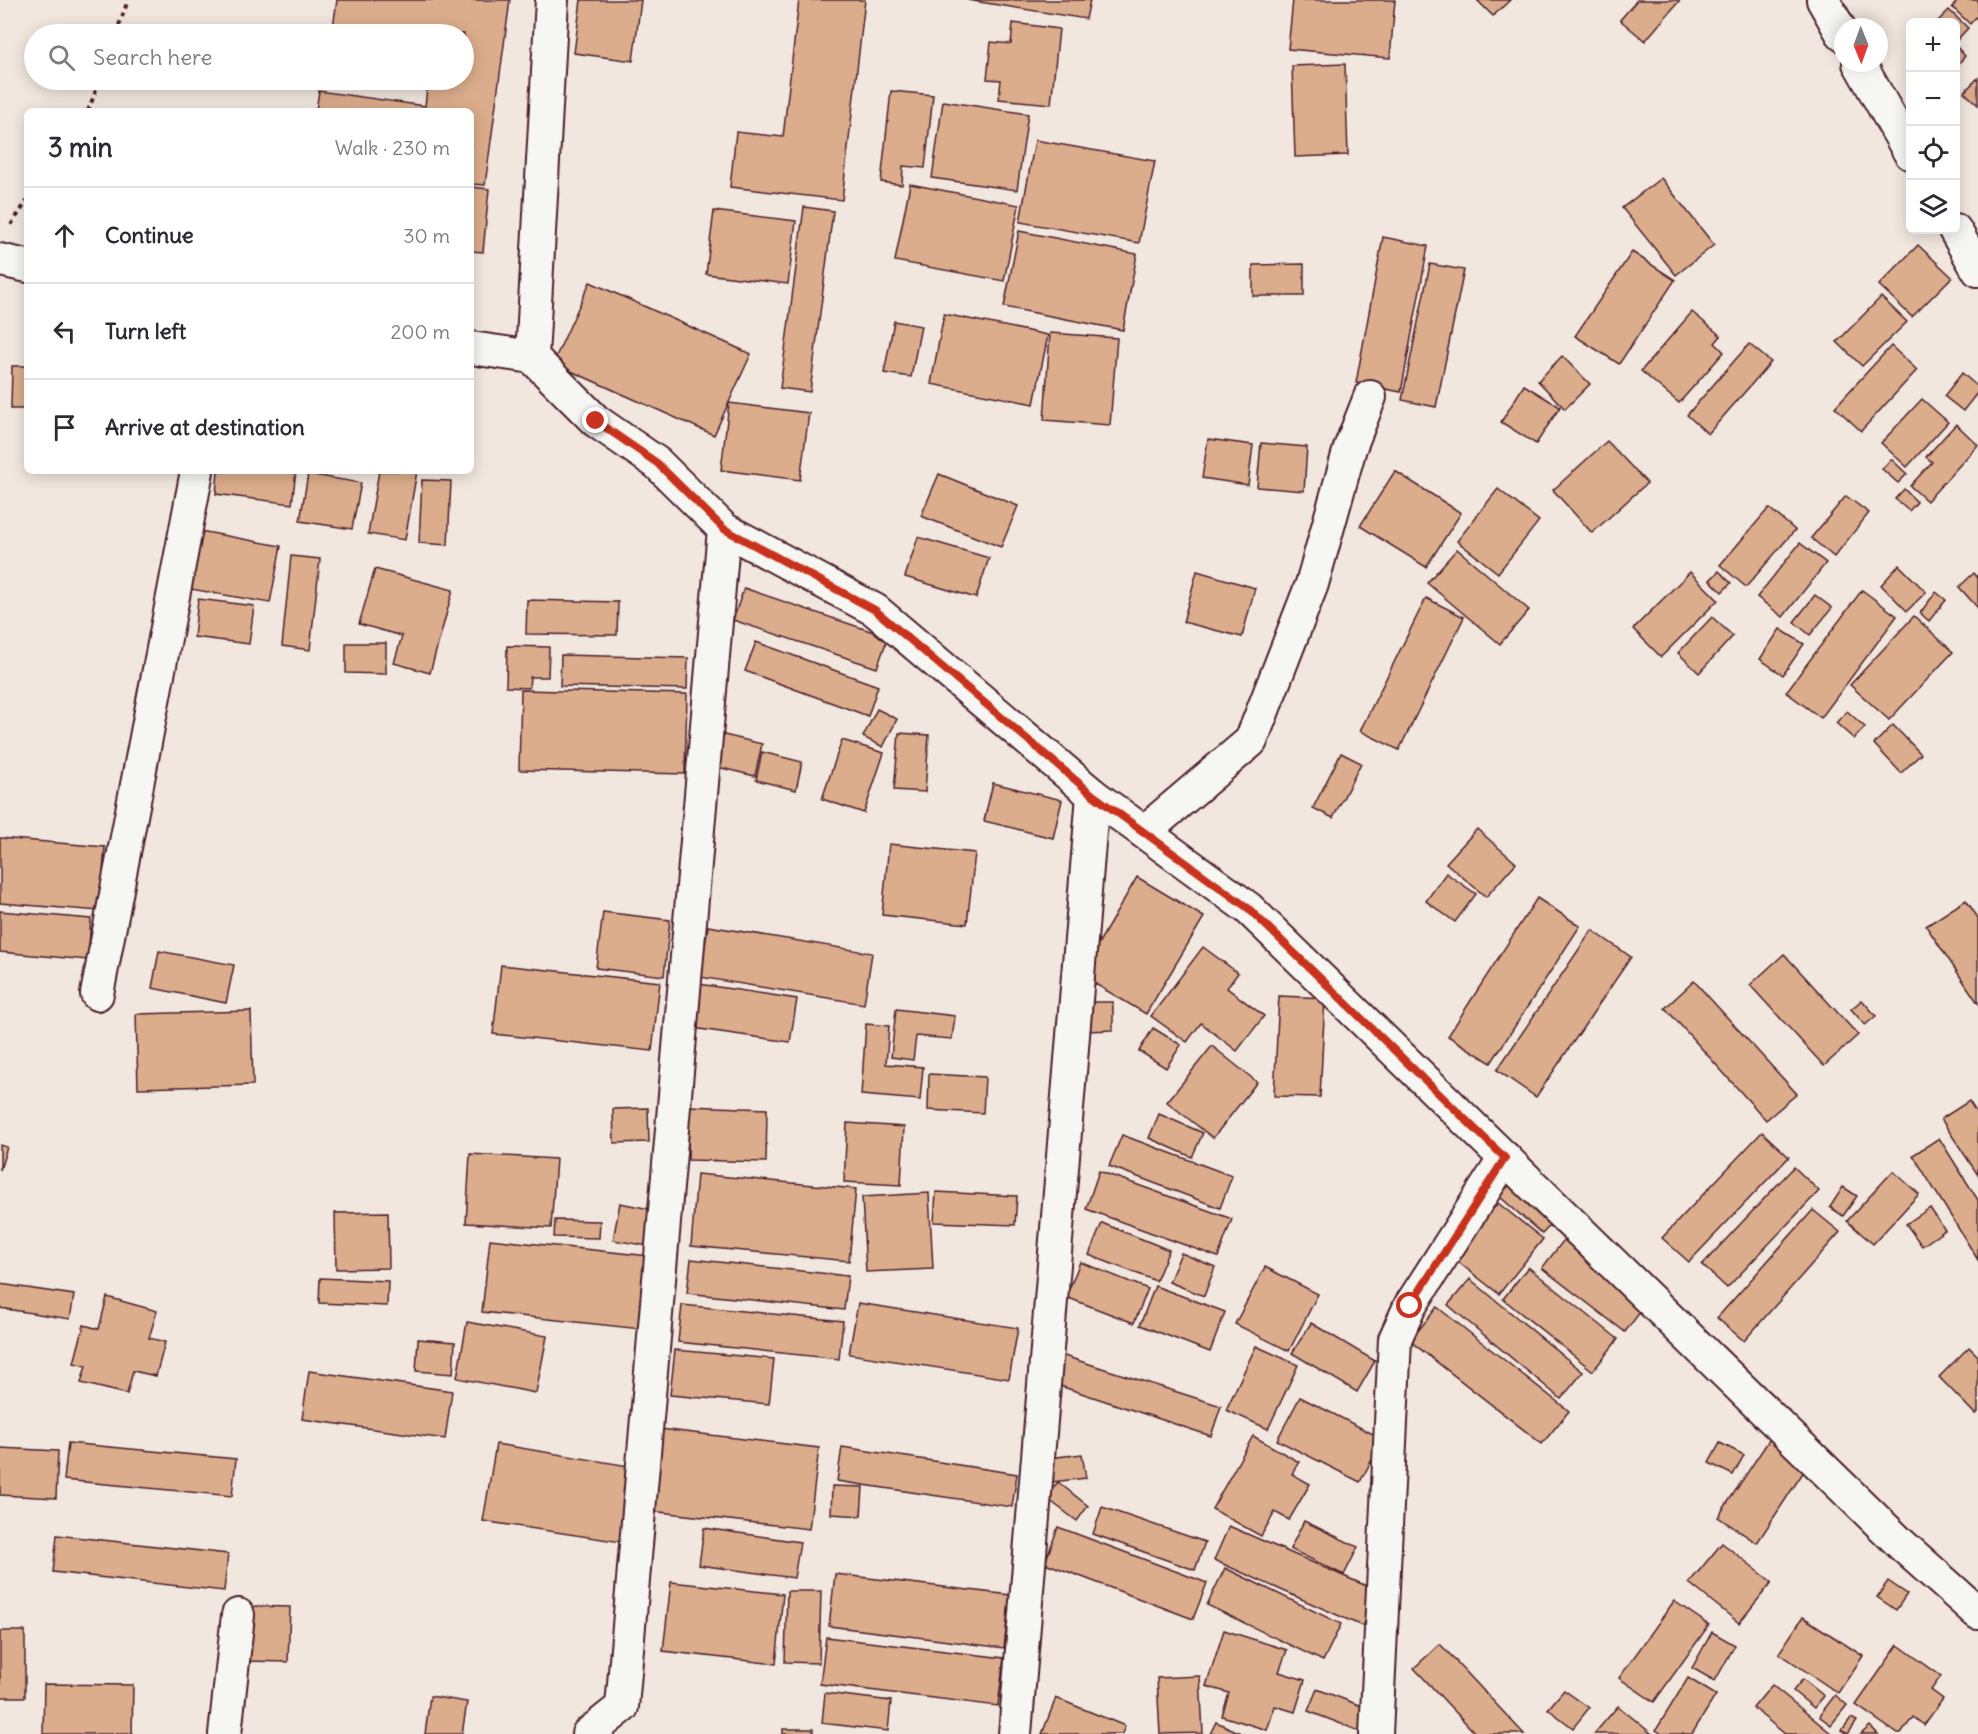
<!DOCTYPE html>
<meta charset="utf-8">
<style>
body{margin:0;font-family:Delius,sans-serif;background:#f2f2f3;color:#2b2b33}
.controls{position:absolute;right:18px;top:18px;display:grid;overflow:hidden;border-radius:9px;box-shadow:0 3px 15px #0003}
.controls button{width:54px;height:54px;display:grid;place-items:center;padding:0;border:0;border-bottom:2px solid #e1e1e2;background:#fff;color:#2b2b33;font:30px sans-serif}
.compass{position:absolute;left:1834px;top:18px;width:54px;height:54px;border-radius:50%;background:#fff;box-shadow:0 3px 15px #0003;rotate:179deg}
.stop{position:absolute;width:18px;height:18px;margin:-14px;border:4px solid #c8321e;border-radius:50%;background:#fff}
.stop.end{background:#c8321e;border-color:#fff;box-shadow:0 2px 6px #0008}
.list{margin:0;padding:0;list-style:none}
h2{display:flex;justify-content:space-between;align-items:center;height:78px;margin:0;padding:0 24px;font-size:26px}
h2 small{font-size:20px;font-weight:400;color:#7c7c81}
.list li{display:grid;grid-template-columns:39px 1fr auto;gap:18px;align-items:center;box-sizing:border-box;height:96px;padding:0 24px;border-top:2px solid #e1e1e2}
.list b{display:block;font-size:22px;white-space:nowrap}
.list em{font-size:20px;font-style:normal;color:#7c7c81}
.icon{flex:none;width:33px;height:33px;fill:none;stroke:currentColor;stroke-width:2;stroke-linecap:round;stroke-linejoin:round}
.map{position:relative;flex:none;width:1978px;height:1734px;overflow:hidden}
.search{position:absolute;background:#fff;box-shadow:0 3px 15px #0003;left:24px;top:24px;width:450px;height:66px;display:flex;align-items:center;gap:15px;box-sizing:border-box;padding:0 21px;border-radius:33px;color:#7c7c81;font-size:22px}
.panel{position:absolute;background:#fff;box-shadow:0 3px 15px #0003;left:24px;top:108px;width:450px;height:366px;border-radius:9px}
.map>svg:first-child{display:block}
.building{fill:#dbad8c;stroke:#4a1f2b;stroke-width:1.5}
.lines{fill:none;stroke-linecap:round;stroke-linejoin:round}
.minor-casing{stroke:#4a1f2b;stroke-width:36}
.path{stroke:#4a1f2b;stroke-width:4;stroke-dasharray:4.5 4.5;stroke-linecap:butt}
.minor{stroke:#f6f6f2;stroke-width:32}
.route{stroke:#c8321e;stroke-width:8}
</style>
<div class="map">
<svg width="1978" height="1734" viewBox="0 0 1978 1734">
<rect width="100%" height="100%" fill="#f1e7de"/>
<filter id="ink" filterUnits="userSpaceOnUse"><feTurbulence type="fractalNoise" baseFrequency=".0167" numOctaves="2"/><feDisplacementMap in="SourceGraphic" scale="12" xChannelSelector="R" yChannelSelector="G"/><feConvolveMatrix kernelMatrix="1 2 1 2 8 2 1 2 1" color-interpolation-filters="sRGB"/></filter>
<g filter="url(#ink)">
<g class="building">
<path d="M337 0H510L485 185 471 184V111H316L319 91 425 106 428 80H464V34H332Z"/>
<path d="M581 0H641L633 61 574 53Z"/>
<path d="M799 0H865L842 200 730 187 736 132 783 137Z"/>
<path d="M967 0H1090L1086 19Z"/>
<path d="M1293 0H1395L1390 58 1288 49Z"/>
<path d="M1477 0H1510L1493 16Z"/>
<path d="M1637 0H1680L1645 41 1620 20Z"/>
<path d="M1959 0H1978V15L1970 24 1952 7Z"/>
<path d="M1949 10 1968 28 1956 41V22H1937Z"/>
<path d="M1013 23 1059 29 1051 104 999 99 1001 80 987 79 991 42 1011 44Z"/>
<path d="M1956 46 1965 56 1956 67Z"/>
<path d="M1345 64 1348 155 1295 157 1292 66Z"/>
<path d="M1978 78V105L1964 92Z"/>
<path d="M891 91 933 95 925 168 903 166 902 185 881 182Z"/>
<path d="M943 101 1028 114 1017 190 932 178Z"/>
<path d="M1035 140 1155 161 1139 243 1020 222Z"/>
<path d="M1661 178 1714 245 1676 275 1622 208Z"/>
<path d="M910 184 1019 205 1004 281 895 261Z"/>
<path d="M471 187 489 189 483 252 471 251Z"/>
<path d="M804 207 833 211 810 392 780 388Z"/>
<path d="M714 211 796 221 788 284 706 274Z"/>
<path d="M1019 231 1137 254 1123 330 1004 307Z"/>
<path d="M1383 237 1428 246 1401 392 1356 383Z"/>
<path d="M1918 245 1952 277 1912 317 1879 285Z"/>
<path d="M1632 252 1675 280 1619 364 1575 336Z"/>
<path d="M1304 264V296H1253V265Z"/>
<path d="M1430 264 1464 270 1436 407 1402 400Z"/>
<path d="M590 282 751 354 714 435 553 363Z"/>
<path d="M1881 297 1907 322 1862 366 1837 342Z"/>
<path d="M1692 312 1721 336 1715 343 1724 352 1679 403 1641 371Z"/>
<path d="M944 314 1048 335 1034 404 931 384Z"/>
<path d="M894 321 921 326 911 377 884 373Z"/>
<path d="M1050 333 1117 338 1110 425 1044 420Z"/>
<path d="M1749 344 1771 362 1708 434 1687 415Z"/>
<path d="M1891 346 1917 370 1861 431 1835 407Z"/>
<path d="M1562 356 1590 384 1565 409 1538 381Z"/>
<path d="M12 366H27V409H11Z"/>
<path d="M1962 373 1978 387V392L1963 411 1944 396Z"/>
<path d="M1524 385 1560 407 1536 444 1501 422Z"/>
<path d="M1922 399 1948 422 1907 467 1881 443Z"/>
<path d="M729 403 809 413 800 480 721 470Z"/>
<path d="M1956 424 1978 445 1927 501 1910 486 1932 462 1926 457Z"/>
<path d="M1208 439 1253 445 1248 485 1202 478Z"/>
<path d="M1607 441 1647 483 1592 533 1553 490Z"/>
<path d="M1261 443 1307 447 1304 491 1257 487Z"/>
<path d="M1891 459 1907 474 1898 483 1882 469Z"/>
<path d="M218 471H296L292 504 216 494Z"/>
<path d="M379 471H417L405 540 368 534Z"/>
<path d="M1395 471 1461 513 1426 567 1360 526Z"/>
<path d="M308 474 361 483 352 529 300 521Z"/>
<path d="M939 474 1018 506 1001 547 921 516Z"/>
<path d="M422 480 451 481 448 545 419 543Z"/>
<path d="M1498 489 1539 521 1498 573 1457 541Z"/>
<path d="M1904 489 1917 502 1909 511 1895 499Z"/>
<path d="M1846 496 1869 513 1834 557 1811 538Z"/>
<path d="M1769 508 1795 530 1746 587 1720 565Z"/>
<path d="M195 530 281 546 270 603 185 588Z"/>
<path d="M918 537 989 558 976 598 905 577Z"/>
<path d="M1800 543 1826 563 1783 617 1757 597Z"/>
<path d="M1457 549 1529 610 1500 644 1427 583Z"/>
<path d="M291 556 320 559 310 650 282 646Z"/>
<path d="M1899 565 1926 592 1907 611 1881 585Z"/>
<path d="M375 569 453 590 430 673 394 663 402 636 359 624Z"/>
<path d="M1197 571 1255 588 1242 637 1183 622Z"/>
<path d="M1719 571 1731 583 1722 592 1710 580Z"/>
<path d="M1690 572 1718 600 1661 657 1633 629Z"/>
<path d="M1974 573 1978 578V608L1959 587Z"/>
<path d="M744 588 888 637 877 668 733 620Z"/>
<path d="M1862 590 1897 616 1821 718 1786 692Z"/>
<path d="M1936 592 1946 600 1929 621 1920 613Z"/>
<path d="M1815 595 1832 608 1810 635 1794 622Z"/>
<path d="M1426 598 1464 617 1399 750 1360 731Z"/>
<path d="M198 599 254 606 249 644 194 637Z"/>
<path d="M527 600 618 602 617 635 526 634Z"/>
<path d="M1914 616 1953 652 1889 720 1850 685Z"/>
<path d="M1712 617 1733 636 1699 673 1678 653Z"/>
<path d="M1780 629 1804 644 1783 675 1760 659Z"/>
<path d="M756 642 878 686 868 716 745 671Z"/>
<path d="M346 643H386V674L346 673Z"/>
<path d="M507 646 549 647 548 677H530L529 688 506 687Z"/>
<path d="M561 655 688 658 687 689 560 686Z"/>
<path d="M521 690 687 694 685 774 519 770Z"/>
<path d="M877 709 897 719 883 747 863 737Z"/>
<path d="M1847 711 1865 727 1854 739 1836 723Z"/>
<path d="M1893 725 1921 754 1901 773 1874 744Z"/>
<path d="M716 733 762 744 755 776 709 765Z"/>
<path d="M899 733 929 735 925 792 894 790Z"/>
<path d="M842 740 884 753 864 813 822 799Z"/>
<path d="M762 752 802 762 796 790 756 780Z"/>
<path d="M1341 753 1361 763 1333 818 1313 808Z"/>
<path d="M993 783 1062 800 1053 838 984 821Z"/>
<path d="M1477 829 1516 863 1486 897 1446 863Z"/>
<path d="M0 838 105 847 100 911 0 903Z"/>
<path d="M889 844 975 853 967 924 882 915Z"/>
<path d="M1446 873 1476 894 1455 922 1426 901Z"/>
<path d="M1137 877 1204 917 1146 1014 1080 975Z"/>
<path d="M1537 898 1580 926 1491 1063 1448 1036Z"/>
<path d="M1966 900 1978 918V1003L1926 926Z"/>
<path d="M0 911 91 919 88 960 0 952Z"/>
<path d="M603 912 670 920 664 976 596 968Z"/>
<path d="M708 926 872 953 864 1004 700 977Z"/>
<path d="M1592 930 1631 957 1536 1097 1497 1070Z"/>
<path d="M1203 947 1238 973 1227 988 1264 1016 1237 1051 1201 1023 1187 1042 1151 1016Z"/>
<path d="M159 951 234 965 226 1003 152 988Z"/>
<path d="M1784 954 1858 1035 1824 1066 1750 985Z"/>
<path d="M501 965 660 982 652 1051 493 1034Z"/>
<path d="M1694 981 1797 1094 1766 1120 1665 1008Z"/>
<path d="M692 983 797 999 790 1042 686 1027Z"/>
<path d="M1279 996 1325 998 1320 1097 1274 1096Z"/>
<path d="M1862 1000 1876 1016 1865 1025 1851 1009Z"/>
<path d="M1086 1002H1113V1030L1086 1031Z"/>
<path d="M896 1009 955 1016 952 1039 916 1036 913 1060 891 1057Z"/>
<path d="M251 1011 253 1085 138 1088 136 1014Z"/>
<path d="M866 1024 889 1026 886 1064 923 1067 920 1100 861 1095Z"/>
<path d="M1153 1028 1181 1045 1166 1068 1139 1051Z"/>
<path d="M1212 1046 1257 1082 1213 1138 1167 1102Z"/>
<path d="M929 1074 985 1077 983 1113 928 1110Z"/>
<path d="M1969 1101 1978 1115V1175L1941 1119Z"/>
<path d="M689 1106 767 1109 766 1162 688 1160Z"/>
<path d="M648 1108 649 1142 614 1143 613 1109Z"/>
<path d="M1159 1114 1203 1133 1192 1157 1149 1138Z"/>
<path d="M847 1123 904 1127 901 1185 844 1182Z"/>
<path d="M1762 1132 1789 1157 1689 1262 1662 1238Z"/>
<path d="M1122 1135 1232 1176 1220 1208 1109 1166Z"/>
<path d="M1939 1138 1978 1200V1260L1913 1155Z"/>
<path d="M0 1145 7 1147 0 1170Z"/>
<path d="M470 1154 556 1159 551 1228 466 1223Z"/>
<path d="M1794 1167 1819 1191 1727 1288 1702 1265Z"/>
<path d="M1099 1171 1232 1219 1218 1257 1086 1209Z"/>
<path d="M1893 1171 1919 1194 1873 1244 1847 1221Z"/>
<path d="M697 1174 856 1189 849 1261 691 1246Z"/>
<path d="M1516 1178 1559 1216 1542 1234 1499 1196Z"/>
<path d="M1843 1187 1857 1196 1843 1216 1830 1207Z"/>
<path d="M936 1192 1017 1196 1015 1225 934 1222Z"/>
<path d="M929 1193 933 1269 866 1272 862 1197Z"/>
<path d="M620 1203 660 1211 654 1247 613 1240Z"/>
<path d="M1498 1203 1543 1239 1499 1294 1453 1258Z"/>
<path d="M1930 1208 1945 1230 1922 1246 1906 1224Z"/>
<path d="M1813 1210 1840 1232 1744 1341 1717 1318Z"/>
<path d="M388 1212 389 1268 336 1269 335 1213Z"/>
<path d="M555 1220 600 1221 599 1238 554 1237Z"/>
<path d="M1102 1223 1169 1250 1156 1281 1089 1255Z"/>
<path d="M1567 1236 1650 1299 1625 1332 1542 1268Z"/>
<path d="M490 1239 649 1256 641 1329 482 1312Z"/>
<path d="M1181 1253 1215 1267 1204 1296 1169 1282Z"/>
<path d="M691 1259 848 1276 844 1310 687 1293Z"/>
<path d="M1080 1262 1148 1289 1134 1323 1066 1297Z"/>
<path d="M1265 1267 1318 1294 1289 1351 1235 1324Z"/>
<path d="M1528 1267 1618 1339 1593 1371 1503 1299Z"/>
<path d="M320 1278 388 1281 387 1306 319 1303Z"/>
<path d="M1470 1279 1583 1372 1561 1399 1448 1305Z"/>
<path d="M0 1284 74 1295 70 1319 0 1308Z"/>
<path d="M1155 1286 1225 1312 1210 1352 1140 1325Z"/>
<path d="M107 1297 157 1311 149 1338 165 1342 156 1376 133 1371 127 1394 81 1383 86 1366 74 1363 84 1325 99 1329Z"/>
<path d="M858 1303 1018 1328 1009 1379 849 1354Z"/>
<path d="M682 1305 843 1321 839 1359 678 1342Z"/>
<path d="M1437 1307 1569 1411 1542 1444 1410 1341Z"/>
<path d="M467 1322 547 1336 536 1393 457 1378Z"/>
<path d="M1311 1323 1375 1361 1357 1392 1292 1353Z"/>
<path d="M418 1339 455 1342 453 1374 416 1371Z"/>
<path d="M1256 1346 1298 1365 1268 1429 1226 1410Z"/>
<path d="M1969 1347 1978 1356V1412L1975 1414 1939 1377Z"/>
<path d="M675 1350 774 1359 769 1404 670 1395Z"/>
<path d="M1061 1355 1221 1406 1211 1436 1051 1383Z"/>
<path d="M309 1371 452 1391 445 1439 302 1419Z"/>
<path d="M1300 1397 1383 1439 1360 1482 1277 1440Z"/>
<path d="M660 1429 819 1448 809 1529 651 1511Z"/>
<path d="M1253 1436 1299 1462 1292 1474 1310 1484 1289 1520 1275 1512 1261 1536 1212 1509Z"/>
<path d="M1771 1437 1810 1462 1757 1543 1718 1517Z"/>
<path d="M68 1443 236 1459 232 1496 64 1480Z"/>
<path d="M1720 1443 1744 1455 1733 1475 1709 1463Z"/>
<path d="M496 1444 641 1468 628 1543 483 1521Z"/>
<path d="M842 1447 1017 1474 1012 1507 837 1481Z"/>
<path d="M0 1448 58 1451 56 1498 0 1495Z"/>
<path d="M1082 1454 1086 1478 1052 1482 1049 1458Z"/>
<path d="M1058 1482 1088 1506 1077 1521 1045 1497Z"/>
<path d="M832 1486 863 1487 861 1516 831 1514Z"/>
<path d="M1102 1507 1205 1542 1195 1570 1093 1534Z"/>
<path d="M1304 1521 1358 1547 1344 1575 1290 1549Z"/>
<path d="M1229 1526 1378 1591 1362 1626 1214 1560Z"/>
<path d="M1058 1527 1207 1583 1193 1619 1045 1563Z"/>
<path d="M704 1528 800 1542 794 1578 699 1565Z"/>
<path d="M57 1535 228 1554 224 1591 53 1572Z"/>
<path d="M1722 1543 1772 1582 1739 1623 1689 1583Z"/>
<path d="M1225 1568 1341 1624 1323 1661 1207 1605Z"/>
<path d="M835 1574 1010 1595 1004 1648 829 1626Z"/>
<path d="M1888 1581 1907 1594 1896 1610 1877 1597Z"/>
<path d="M671 1582 783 1594 776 1664 663 1651Z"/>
<path d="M787 1591H821L819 1663 785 1662Z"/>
<path d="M1674 1601 1709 1625 1654 1702 1619 1678Z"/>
<path d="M244 1606 290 1607 288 1662 243 1661Z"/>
<path d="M1803 1617 1863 1656 1838 1693 1779 1653Z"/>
<path d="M1224 1630 1287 1650 1279 1672 1305 1680 1295 1712 1275 1706 1267 1730 1222 1716 1229 1693 1206 1686Z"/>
<rect x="0" y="1631" width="25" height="66"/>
<path d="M1712 1632 1735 1645 1715 1681 1692 1668Z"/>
<path d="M826 1637 1004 1658 998 1706 820 1684Z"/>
<path d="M1440 1644 1524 1734H1476L1414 1668Z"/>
<path d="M1898 1645 1941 1676 1931 1690 1943 1699 1924 1725 1913 1717 1901 1734H1898L1856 1705Z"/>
<path d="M1200 1676 1203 1733 1160 1734 1157 1678Z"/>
<path d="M1688 1678 1716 1695 1692 1734H1662L1656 1730Z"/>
<path d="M1803 1679 1824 1696 1814 1708 1793 1691Z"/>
<path d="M44 1684 133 1685 132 1734H43Z"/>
<path d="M1772 1685 1832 1734H1785L1753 1708Z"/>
<path d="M1317 1689 1377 1712 1367 1734 1308 1711Z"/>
<path d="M1564 1690 1589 1708 1573 1728 1548 1709Z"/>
<path d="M825 1693 891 1701 888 1731 822 1723Z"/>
<path d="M1835 1695 1847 1705 1831 1725 1819 1716Z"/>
<path d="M430 1696 467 1702 462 1734H425Z"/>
<path d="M1056 1698 1125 1726 1122 1734H1042Z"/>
<path d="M1618 1706 1652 1734H1594Z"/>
<path d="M1851 1718 1857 1721 1848 1734 1842 1730Z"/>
<path d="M1216 1722 1243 1734H1210Z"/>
<path d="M1870 1726 1878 1734H1861Z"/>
<rect x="783" y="1729" width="30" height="5"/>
</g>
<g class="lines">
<defs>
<g id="minor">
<path d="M1823 0 1843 35"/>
<path d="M1859 63 1910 153"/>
<path d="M1955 230 1978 270"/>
<path d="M0 260 27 266"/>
<path d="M471 348 532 357 596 421 657 463 724 529 875 610 1093 795 1248 908 1902 1545 1978 1613"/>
<path d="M532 357 552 0"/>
<path d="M1144 832 1251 741 1312 584 1350 448 1370 397"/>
<path d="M97 994 197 471"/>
<path d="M225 1734 238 1615"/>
<path d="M588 1734 622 1707 724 529"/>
<path d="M1015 1734 1093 795"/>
<path d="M1376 1734 1395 1339 1410 1306 1505 1158"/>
</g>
</defs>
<use href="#minor" class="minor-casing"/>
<g class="path">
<path d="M116 34 128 0"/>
<path d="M88 111 100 80"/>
<path d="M11 225 27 201"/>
</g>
<use href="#minor" class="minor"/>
</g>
</g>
<g class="lines" filter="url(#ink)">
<path class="route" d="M596 421 657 463 724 529 875 610 1093 795 1248 908 1505 1158 1410 1306"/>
</g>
</svg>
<div class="controls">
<button>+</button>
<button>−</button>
<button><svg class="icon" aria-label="locate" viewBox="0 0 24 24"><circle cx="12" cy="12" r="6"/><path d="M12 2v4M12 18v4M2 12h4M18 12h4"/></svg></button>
<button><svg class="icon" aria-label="layers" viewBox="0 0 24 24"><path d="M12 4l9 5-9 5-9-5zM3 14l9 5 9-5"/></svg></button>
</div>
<svg class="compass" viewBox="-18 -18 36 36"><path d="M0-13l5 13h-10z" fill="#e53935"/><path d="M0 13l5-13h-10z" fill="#7c7c81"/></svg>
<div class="stop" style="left:1410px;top:1306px"></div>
<div class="stop end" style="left:596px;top:421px"></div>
<div class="search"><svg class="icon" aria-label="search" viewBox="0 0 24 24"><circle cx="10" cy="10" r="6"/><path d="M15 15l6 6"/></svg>Search here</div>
<section class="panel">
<h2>3 min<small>Walk · 230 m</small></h2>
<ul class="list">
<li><svg class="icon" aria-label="ahead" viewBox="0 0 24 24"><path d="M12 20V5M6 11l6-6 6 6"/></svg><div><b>Continue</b></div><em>30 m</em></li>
<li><svg class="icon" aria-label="left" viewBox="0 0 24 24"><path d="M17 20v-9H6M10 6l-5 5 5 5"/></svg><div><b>Turn left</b></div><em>200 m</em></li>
<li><svg class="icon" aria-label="arrive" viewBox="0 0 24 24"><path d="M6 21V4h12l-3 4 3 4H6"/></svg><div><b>Arrive at destination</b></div></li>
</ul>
</section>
</div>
